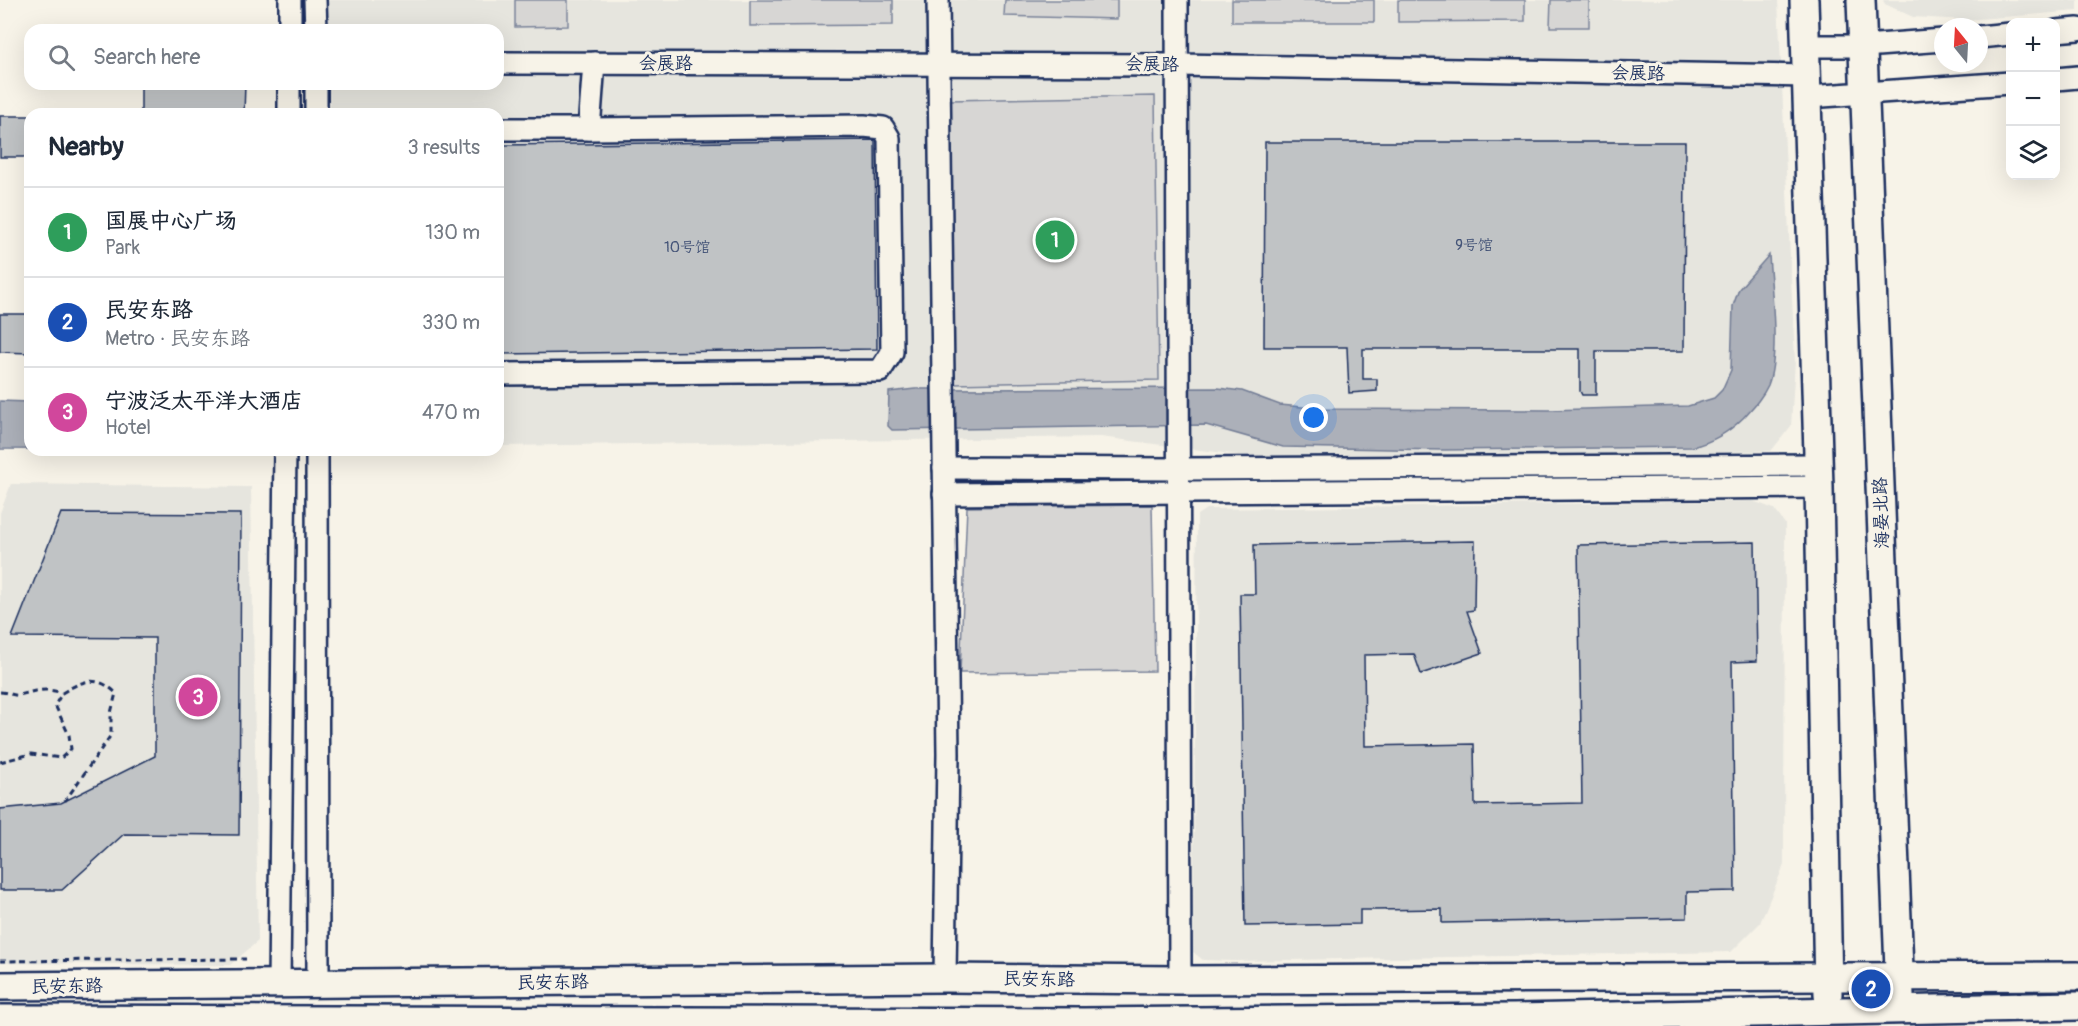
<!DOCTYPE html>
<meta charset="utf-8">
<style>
body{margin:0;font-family:Pangolin,"LXGW WenKai TC",sans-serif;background:#f2f2f3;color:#1f2937}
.controls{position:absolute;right:18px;top:18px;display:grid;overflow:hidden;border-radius:12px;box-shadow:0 6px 24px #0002}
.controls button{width:54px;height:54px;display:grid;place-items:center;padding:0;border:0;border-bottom:2px solid #e0e1e3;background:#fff;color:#1f2937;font:30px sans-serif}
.compass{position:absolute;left:1934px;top:18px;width:54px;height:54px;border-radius:50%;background:#fff;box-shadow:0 6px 24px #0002;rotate:342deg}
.you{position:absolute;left:1314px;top:418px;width:21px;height:21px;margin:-15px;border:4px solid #fff;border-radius:50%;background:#1a73e8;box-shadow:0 0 0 9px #1a73e833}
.badge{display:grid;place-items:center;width:39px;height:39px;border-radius:50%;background:#db2777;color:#fff;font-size:20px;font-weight:700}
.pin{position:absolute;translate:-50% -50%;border:3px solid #fff;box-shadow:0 2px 6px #0006}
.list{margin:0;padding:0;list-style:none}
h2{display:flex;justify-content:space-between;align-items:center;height:78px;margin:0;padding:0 24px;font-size:26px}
h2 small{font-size:20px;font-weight:400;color:#747a83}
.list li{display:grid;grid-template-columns:39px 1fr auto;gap:18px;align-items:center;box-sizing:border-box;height:90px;padding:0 24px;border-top:2px solid #e0e1e3}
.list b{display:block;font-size:22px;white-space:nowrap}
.list p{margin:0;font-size:20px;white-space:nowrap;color:#747a83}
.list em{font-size:20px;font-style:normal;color:#747a83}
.icon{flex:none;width:33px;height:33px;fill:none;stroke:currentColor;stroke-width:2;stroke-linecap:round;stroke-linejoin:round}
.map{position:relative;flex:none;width:2078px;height:1026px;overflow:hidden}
.search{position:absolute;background:#fff;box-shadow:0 6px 24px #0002;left:24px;top:24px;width:480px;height:66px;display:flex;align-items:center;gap:15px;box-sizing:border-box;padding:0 21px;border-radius:18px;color:#747a83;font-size:22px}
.panel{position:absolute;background:#fff;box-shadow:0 6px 24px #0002;left:24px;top:108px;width:480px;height:348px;border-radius:18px}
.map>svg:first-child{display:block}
.built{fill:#e6e5de}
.green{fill:#d7d6d4;stroke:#798299;stroke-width:1.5}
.water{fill:#acb0b9;stroke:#727c95;stroke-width:1.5}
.building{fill:#c0c3c5;stroke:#1b2f5e;stroke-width:1.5}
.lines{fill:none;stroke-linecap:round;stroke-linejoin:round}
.minor-casing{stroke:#1b2f5e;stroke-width:26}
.major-casing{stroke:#1b2f5e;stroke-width:32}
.path{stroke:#1b2f5e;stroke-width:3;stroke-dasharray:6 4.5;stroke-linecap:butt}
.minor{stroke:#f7f3e8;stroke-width:21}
.major{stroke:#f7f3e8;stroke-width:27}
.labels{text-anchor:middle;stroke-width:6;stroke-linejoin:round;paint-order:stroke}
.number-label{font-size:15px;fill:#445478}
.street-label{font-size:18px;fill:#1b2f5e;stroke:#f7f3e8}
</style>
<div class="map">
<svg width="2078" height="1026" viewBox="0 0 2078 1026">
<rect width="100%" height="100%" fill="#f7f3e8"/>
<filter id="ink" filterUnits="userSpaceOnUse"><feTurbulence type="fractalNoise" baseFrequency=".0167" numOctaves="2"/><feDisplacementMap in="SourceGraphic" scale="12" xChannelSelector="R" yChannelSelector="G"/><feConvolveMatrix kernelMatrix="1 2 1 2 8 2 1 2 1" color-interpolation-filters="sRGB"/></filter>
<g filter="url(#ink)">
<g class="built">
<path d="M327 0H1778L1795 361 1791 426 1771 451 1385 458 1239 455 1101 437 498 446V114H330L329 84H498V30H328Z"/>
<path d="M1883 0H2078V11L1965 20 1913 17 1885 4Z"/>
<path d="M11 484 251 487 258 941 230 965 0 963V513Z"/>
<path d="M1753 501 1774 509 1785 524 1784 865 1760 923 1731 952 1233 961 1203 960 1193 952 1197 515 1206 509Z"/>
</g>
<g class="green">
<path d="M515 0H568V26L515 27Z"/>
<path d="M750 0H893V25L750 26Z"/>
<path d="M1005 0H1117V19L1004 16Z"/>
<rect x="1232" y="0" width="142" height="22"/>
<path d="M1398 0H1525V21L1398 22Z"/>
<path d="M1551 0H1589V27H1550Z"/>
<path d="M1155 96 1159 380 954 384 950 100Z"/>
<path d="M1152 505 1155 671 960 673 967 507Z"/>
</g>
<g class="water">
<path d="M1769 255C1771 289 1780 355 1768 385 1762 398 1753 407 1743 418 1728 433 1713 442 1692 447L1443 450 1283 447 1206 425 892 430 888 426 889 392 915 389 1218 388 1242 391 1280 405 1324 409 1549 410 1688 406 1714 398 1722 390 1731 370 1733 306 1739 289Z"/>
<path d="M0 401 30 402V450H166L0 449Z"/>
</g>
<g class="building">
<path d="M141 84H245L244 114H141Z"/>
<rect x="0" y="116" width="30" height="41"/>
<path d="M875 140 877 349 498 354V145Z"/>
<path d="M1265 142H1685L1684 351H1596V395H1582L1580 391V349H1363V379H1377V391L1349 393 1347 347H1264Z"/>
<path d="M0 314H30V353L0 352Z"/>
<path d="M61 513 241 514 239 835 124 834 62 890H0V809L61 803 155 756V638L12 637Z"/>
<path d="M1475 541 1474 610 1467 611 1482 653 1421 674 1414 654 1364 655 1365 746 1474 744 1475 805 1582 803 1578 545 1755 542 1757 661 1732 662 1735 891 1687 892V918L1442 923V909L1374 910H1360V924L1245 926 1240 594H1255L1254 545Z"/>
</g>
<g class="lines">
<defs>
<g id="minor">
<path d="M315 0 316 30"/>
<path d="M938 0 948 754 945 978"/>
<path d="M1177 0 1180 980"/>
<path d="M290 30V0"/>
<path d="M2056 31 2078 29"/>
<path d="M1979 37 2010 34"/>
<path d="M1807 46H1864L1943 40"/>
<path d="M498 63 1178 65 1807 76"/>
<path d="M2056 79 2078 77"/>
<path d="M316 84V114"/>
<path d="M1808 97 2010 83"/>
<path d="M289 114V84"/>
<path d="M498 129H589L594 63"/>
<path d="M498 374 880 371 892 352 889 138 883 128 864 126 589 129"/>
<path d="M317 450 318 983"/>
<path d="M944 468 1180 469 1818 465"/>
<path d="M944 494 1819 487"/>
<path d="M279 983 285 450"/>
</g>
<g id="major">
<path d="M1804 0 1819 487 1828 994"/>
<path d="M1861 0 1900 995"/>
<path d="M0 986 945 978 1180 980 2078 976"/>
<path d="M0 1019 1083 1022 1514 1018 2078 1006"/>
</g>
</defs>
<use href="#minor" class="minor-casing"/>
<use href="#major" class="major-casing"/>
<g class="path">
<path d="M0 692C7 692 13 696 19 695 36 691 44 687 62 693 83 680 97 675 116 693L111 713V735L65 801"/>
<path d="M0 762 31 754 61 758 71 749 69 735 55 705 62 693"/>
<path d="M0 961 246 959"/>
</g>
<use href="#minor" class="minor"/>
<use href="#major" class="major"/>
</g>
</g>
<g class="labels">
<g class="number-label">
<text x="1474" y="250">9号馆</text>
<text x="687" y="252">10号馆</text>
</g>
<g class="street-label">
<text x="666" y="69">会展路</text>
<text transform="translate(1152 64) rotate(1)" y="6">会展路</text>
<text transform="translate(1638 73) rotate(1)" y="6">会展路</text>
<text transform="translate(1881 513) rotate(-92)" y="6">海晏北路</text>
<text transform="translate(1039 979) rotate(1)" y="6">民安东路</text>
<text transform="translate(553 982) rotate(-1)" y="6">民安东路</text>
<text transform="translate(67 986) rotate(-1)" y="6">民安东路</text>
</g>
</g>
</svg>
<div class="controls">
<button>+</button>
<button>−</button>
<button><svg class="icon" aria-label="layers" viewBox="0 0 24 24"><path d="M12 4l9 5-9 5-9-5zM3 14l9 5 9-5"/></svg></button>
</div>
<svg class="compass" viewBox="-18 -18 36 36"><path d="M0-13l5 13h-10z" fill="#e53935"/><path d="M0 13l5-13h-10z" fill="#747a83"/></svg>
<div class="you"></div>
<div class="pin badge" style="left:1055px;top:240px;background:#2e9e5b">1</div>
<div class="pin badge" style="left:1871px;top:989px;background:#1a4fb4">2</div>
<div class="pin badge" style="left:198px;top:697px;background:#d1479c">3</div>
<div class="search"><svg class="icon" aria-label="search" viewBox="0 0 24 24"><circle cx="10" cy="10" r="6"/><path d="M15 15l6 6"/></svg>Search here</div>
<section class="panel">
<h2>Nearby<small>3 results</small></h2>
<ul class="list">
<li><span class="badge" style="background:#2e9e5b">1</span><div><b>国展中心广场</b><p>Park</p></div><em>130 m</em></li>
<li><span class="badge" style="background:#1a4fb4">2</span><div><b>民安东路</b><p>Metro · 民安东路</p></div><em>330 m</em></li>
<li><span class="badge" style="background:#d1479c">3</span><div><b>宁波泛太平洋大酒店</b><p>Hotel</p></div><em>470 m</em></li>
</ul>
</section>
</div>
